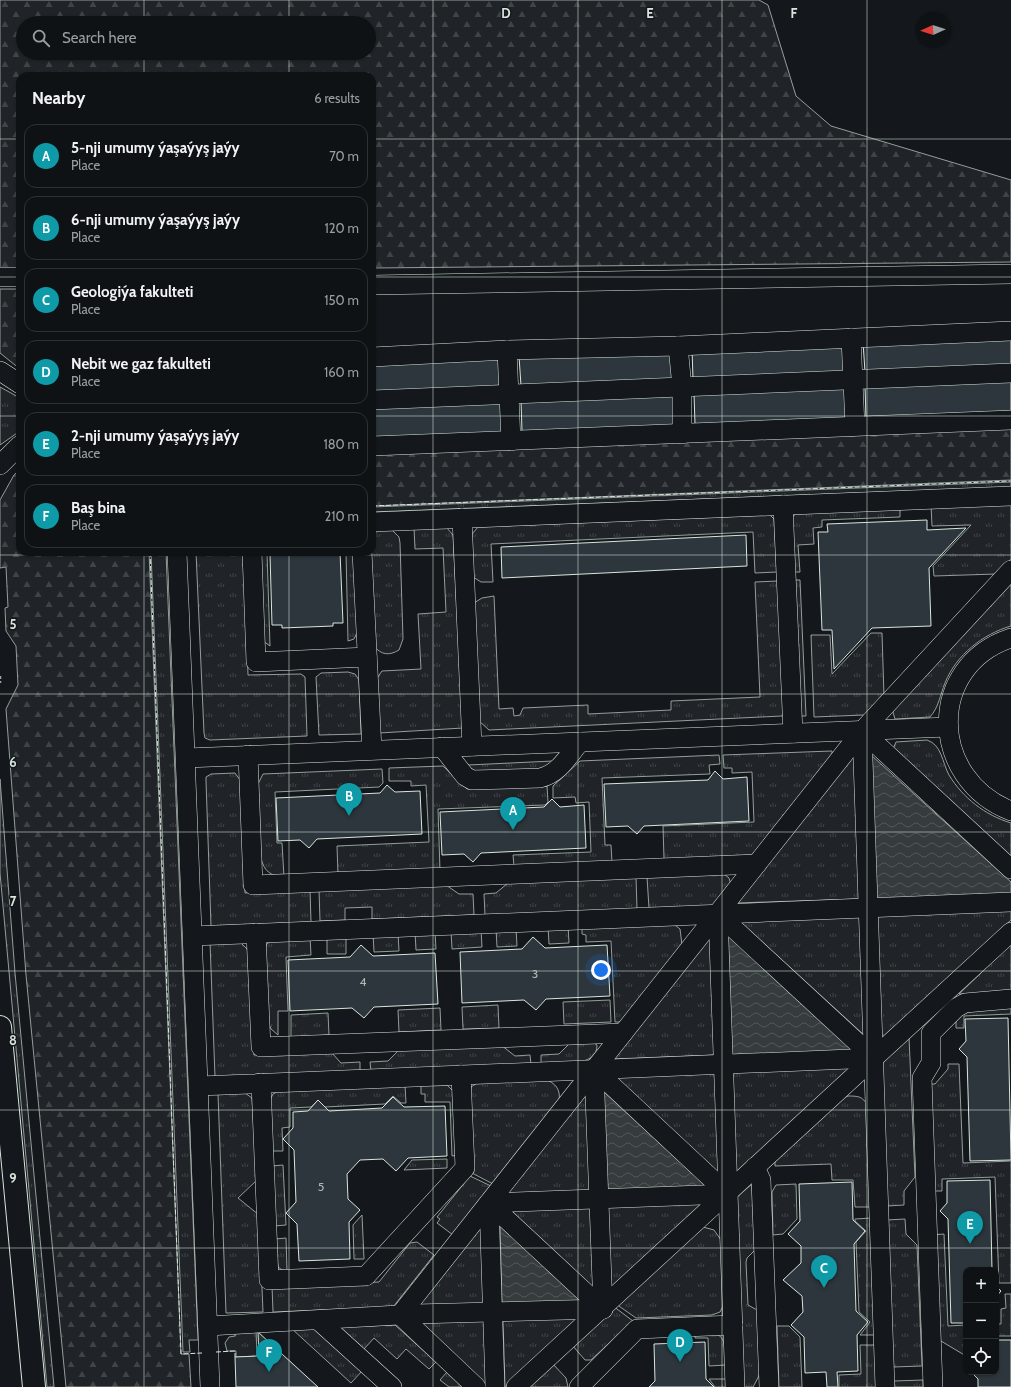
<!DOCTYPE html>
<meta charset="utf-8">
<style>
body{margin:0;font-family:Cabin,sans-serif;background:#1d2022;color:#f1f3f6}
.controls{position:absolute;right:12px;bottom:12px;display:grid;overflow:hidden;border-radius:8px;box-shadow:0 1px 3px #0004}
.controls button{width:36px;height:36px;display:grid;place-items:center;padding:0;border:0;border-bottom:1px solid #2f3234;background:#0f1215;color:#f1f3f6;font:20px sans-serif}
.compass{position:absolute;left:915px;top:12px;width:36px;height:36px;border-radius:50%;background:#0f1215;box-shadow:0 1px 3px #0004;rotate:267deg}
.you{position:absolute;left:601px;top:970px;width:14px;height:14px;margin:-10px;border:3px solid #fff;border-radius:50%;background:#1a73e8;box-shadow:0 0 0 6px #1a73e833}
.badge{display:grid;place-items:center;width:26px;height:26px;border-radius:50%;background:#7c3aed;color:#fff;font-size:13px;font-weight:700}
.pin{position:absolute;translate:-50% -33px;filter:drop-shadow(0 1px 2px #0008)}
.pin::after{content:'';position:absolute;top:21px;width:14px;height:12px;background:inherit;clip-path:polygon(0 0,100% 0,50% 100%)}
.list{margin:0;padding:0;list-style:none}
h2{display:flex;justify-content:space-between;align-items:center;height:52px;margin:0;padding:0 16px;font-size:17px}
h2 small{font-size:13px;font-weight:400;color:#9b9ea0}
.list li{display:grid;grid-template-columns:26px 1fr auto;gap:12px;align-items:center;box-sizing:border-box;height:64px;margin:0 8px 8px;padding:0 8px;border:1px solid #2f3234;border-radius:12px}
.list b{display:block;font-size:15px;white-space:nowrap}
.list p{margin:0;font-size:13px;white-space:nowrap;color:#9b9ea0}
.list em{font-size:13px;font-style:normal;color:#9b9ea0}
.icon{flex:none;width:22px;height:22px;fill:none;stroke:currentColor;stroke-width:2;stroke-linecap:round;stroke-linejoin:round}
.map{position:relative;flex:none;width:1011px;height:1387px;overflow:hidden}
.search{position:absolute;background:#0f1215;box-shadow:0 1px 3px #0004;left:16px;top:16px;width:360px;height:44px;display:flex;align-items:center;gap:10px;box-sizing:border-box;padding:0 14px;border-radius:22px;color:#9b9ea0;font-size:15px}
.panel{position:absolute;background:#0f1215;box-shadow:0 1px 3px #0004;left:16px;top:72px;width:360px;height:484px;border-radius:12px}
.map>svg:first-child{display:block}
.grass{fill:url(#grass-tufts);stroke:#939e99}
.forest{fill:url(#forest-firs);stroke:#939e99;fill-rule:evenodd}
.water{fill:url(#water-waves);stroke:#939e99}
.building{fill:#2c363c;stroke:#d8e6dc}
.lines{fill:none;stroke-linecap:round;stroke-linejoin:round}
.minor-casing{stroke:#d8e6dc;stroke-width:20}
.major-casing{stroke:#d8e6dc;stroke-width:24}
.path{stroke:#9da8a2;stroke-width:2.5;stroke-dasharray:3 2;stroke-linecap:butt}
.minor{stroke:#14181c;stroke-width:19}
.major{stroke:#14181c;stroke-width:22}
.fence{stroke:#d8e6dc;stroke-width:1;stroke-dasharray:5 2;stroke-linecap:butt}
.grid{fill:none;stroke:#d8e6dc;stroke-width:1;stroke-opacity:0.55}
.labels{text-anchor:middle;stroke-width:3;stroke-linejoin:round;paint-order:stroke}
.number-label{font-size:12px;fill:#adbab4}
.grid-label{font-size:13px;text-anchor:middle;font-weight:bold;fill:#d8e6dc;stroke:#14181c;stroke-width:3;stroke-linejoin:round;paint-order:stroke}
</style>
<div class="map">
<svg width="1011" height="1387" viewBox="0 0 1011 1387">
<defs>
<pattern id="grass-tufts" width="24" height="20" patternUnits="userSpaceOnUse"><rect width="24" height="20" fill="#202428"/><path d="M3 7l-1-3M5 7V3M7 7l1-3M15 17l-1-3M17 17v-4M19 17l1-3" fill="none" stroke="#404447"/></pattern>
<pattern id="forest-firs" width="22" height="20" patternUnits="userSpaceOnUse"><rect width="22" height="20" fill="#202428"/><path d="M5 1l3.5 6h-7zM16 11l3.5 6h-7z" fill="#404447"/></pattern>
<pattern id="water-waves" width="16" height="10" patternUnits="userSpaceOnUse"><rect width="16" height="10" fill="#363b3e"/><path d="M0 5q4-4 8 0t8 0" fill="none" stroke="#525759"/></pattern>
</defs>
<rect width="100%" height="100%" fill="#14181c"/>
<g class="grass">
<path d="M0 387 20 398V431L0 445Z"/>
<path d="M1011 482V487L372 512V507Z"/>
<path d="M1011 502V559L1000 572 996 574 934 576 933 566 971 525 932 526 931 505Z"/>
<path d="M900 508V517L822 520V527L813 528 814 544 798 545 800 572H793L792 517 796 514Z"/>
<path d="M770 515 774 519 777 572 755 573 753 532 491 544 493 582H481L473 577 472 534 478 527Z"/>
<path d="M446 527 453 535 463 728 379 733 377 678 382 671 421 669 418 614 446 612 443 548 415 549 414 528Z"/>
<path d="M379 529H391L399 537 400 543 403 639 399 650C389 656 381 655 374 646L371 552 372 537Z"/>
<path d="M151 552H166L198 1340H189L190 1352H183Z"/>
<path d="M196 552H244L248 675 301 674 305 677 307 736 210 740 205 738 204 733Z"/>
<path d="M260 552H267L270 646 263 641Z"/>
<path d="M346 552H355L357 633 354 639 348 641Z"/>
<path d="M793 580H800L806 716H802L799 711Z"/>
<path d="M1011 580V626C983 634 956 655 945 683 940 695 939 707 930 717L895 719 892 709Z"/>
<path d="M778 581 784 711 782 716 489 730 479 721 474 603 482 598 494 596 499 709 513 708 514 716 520 715 523 708 588 705V714L671 710V701L760 697 755 582Z"/>
<path d="M871 633H882L884 697 864 715 814 717 811 635H830L832 674Z"/>
<path d="M348 672 355 674 359 680 361 734 319 735 316 677 321 673Z"/>
<path d="M927 740C942 745 942 762 949 775 963 798 985 815 1011 823V860L893 749 896 742Z"/>
<path d="M832 751V755L754 855 664 859 663 826 754 822 752 772 732 773V768H724L723 755Z"/>
<path d="M855 753 859 899 736 903Z"/>
<path d="M719 755 720 764 709 765 710 774 602 778 605 845H611L612 862 514 866 513 855 591 852 589 802 576 803 575 797 553 798V786L580 761Z"/>
<path d="M553 761 544 769 474 771 468 765Z"/>
<path d="M443 766 467 789 547 786 548 802 545 805 438 809 440 871 338 875 337 846 429 842 426 785 411 786V781H389V768Z"/>
<path d="M382 769 383 783 379 787 275 792 277 843H282L284 877C270 876 264 871 261 858L258 784 263 774Z"/>
<path d="M235 773 240 780 245 893 310 890 311 922 211 926 206 781V777L211 774Z"/>
<path d="M0 779 15 973 54 1387H47L0 873Z"/>
<path d="M724 874 729 878 731 885 713 906 649 908 647 877Z"/>
<path d="M636 877 637 909 485 915 484 894 496 893 508 883Z"/>
<path d="M446 885 459 894H473L474 915 372 919V907L345 908V920L320 921 319 890Z"/>
<path d="M1011 911V920L880 1040 877 915Z"/>
<path d="M860 916 864 1035 738 920Z"/>
<path d="M671 922 680 929 682 945 623 1022H615L611 941 586 942V935L582 934V925Z"/>
<path d="M568 925 569 943 549 944 548 926Z"/>
<path d="M516 928 517 946 497 947 496 929Z"/>
<path d="M481 929 482 947 452 949 451 931Z"/>
<path d="M415 932H435L436 949 416 950Z"/>
<path d="M398 933 399 951 374 952 373 934Z"/>
<path d="M711 934 715 1055 613 1059Z"/>
<path d="M346 936V954H327V937Z"/>
<path d="M310 937 311 955 286 957 288 1011H278V1035L271 1029 269 1024 265 947C271 934 298 938 310 937Z"/>
<path d="M210 942H240L247 949 250 954 254 1055 331 1052 341 1063 360 1062V1071L215 1077Z"/>
<path d="M1011 944V992L959 994Z"/>
<path d="M610 1000 611 1022 564 1024 563 1002Z"/>
<path d="M498 1005 499 1028 463 1029 462 1007Z"/>
<path d="M1011 1006V1014L964 1016V1028H956V1018L960 1013Z"/>
<path d="M440 1008 441 1030 399 1032 398 1010Z"/>
<path d="M328 1013 329 1035 291 1037V1015Z"/>
<path d="M909 1037 915 1177 904 1191V1205L887 1206 881 1067 884 1059Z"/>
<path d="M594 1043 597 1045C598 1068 557 1063 541 1064V1055L559 1054 569 1044Z"/>
<path d="M501 1045 515 1056 530 1055 531 1064 371 1071 370 1062 388 1061 400 1049Z"/>
<path d="M948 1064H959L963 1163 1011 1161V1283H999L995 1177 942 1179V1191H930L925 1084H935L948 1069Z"/>
<path d="M851 1068 736 1174 732 1071Z"/>
<path d="M716 1072 719 1173 613 1075Z"/>
<path d="M545 1079C555 1083 561 1089 559 1101L493 1184 472 1173 474 1170 470 1096 471 1087 477 1083Z"/>
<path d="M405 1085 406 1103H401L393 1096 385 1104 325 1107 318 1100 311 1107 290 1108V1127L282 1128 283 1151H272L270 1100 273 1094 279 1091Z"/>
<path d="M421 1085H447L454 1092 458 1155 452 1156 450 1102H425V1094H421Z"/>
<path d="M587 1091 590 1191 506 1193Z"/>
<path d="M245 1093 252 1098 257 1180 238 1198 259 1215 263 1312 226 1313 218 1094Z"/>
<path d="M848 1096C857 1096 863 1096 867 1105L871 1207H855L853 1180H832L831 1164 775 1166V1157L843 1098Z"/>
<path d="M447 1159V1168L404 1170 412 1160Z"/>
<path d="M283 1165 286 1225 274 1226 272 1166Z"/>
<path d="M470 1176 491 1186 453 1235 437 1223 440 1219 437 1217Z"/>
<path d="M752 1184 755 1250 747 1258 746 1262 748 1305 757 1310 760 1374 753 1387H743L736 1198Z"/>
<path d="M796 1184 797 1219 783 1234 773 1235 772 1192 776 1185Z"/>
<path d="M705 1203 610 1290 607 1206Z"/>
<path d="M591 1206 593 1289 508 1209Z"/>
<path d="M362 1215 364 1259H354L353 1225Z"/>
<path d="M871 1218 876 1335H860L870 1322 859 1312 856 1242 866 1231 855 1221V1219Z"/>
<path d="M905 1219 906 1234 917 1245 922 1366 893 1367 887 1220Z"/>
<path d="M483 1223 486 1304 417 1306Z"/>
<path d="M703 1227 714 1230 721 1240 724 1304 720 1312 712 1315 636 1318 616 1304Z"/>
<path d="M944 1234 948 1326 966 1325V1356L936 1338 931 1235Z"/>
<path d="M286 1238 287 1271 282 1270 278 1267 275 1239Z"/>
<path d="M417 1242 434 1255 393 1307 273 1312 272 1286 379 1282 410 1243Z"/>
<path d="M1005 1294H1011V1336H996V1324H1001V1309L1006 1308Z"/>
<path d="M613 1306 633 1321 591 1360H585L572 1345Z"/>
<path d="M580 1317 505 1387 503 1320Z"/>
<path d="M486 1321 488 1386 419 1323Z"/>
<path d="M395 1325 436 1362 429 1369 406 1349 397 1359 374 1338 364 1349 339 1327Z"/>
<path d="M777 1326H789L800 1337 802 1387H779Z"/>
<path d="M316 1327 363 1370 351 1383 291 1328Z"/>
<path d="M256 1330 257 1356 236 1357V1351H227L225 1343 229 1337 235 1336V1331Z"/>
<path d="M695 1332C726 1333 724 1335 726 1365L709 1366 708 1338H695Z"/>
<path d="M860 1345H876L878 1387H839V1375L861 1374Z"/>
<path d="M552 1363 566 1378 568 1387H526Z"/>
<path d="M447 1372 463 1387H449L440 1380Z"/>
<path d="M709 1379H727V1387H715Z"/>
<path d="M923 1380V1387H894V1381Z"/>
</g>
<g class="forest">
<path d="M0 0H759L768 5 796 96 831 126 1011 180V262L372 268V76H20V271L0 270ZM23 23H369V53H23Z"/>
<path d="M0 289H20V369L0 353Z"/>
<path d="M1011 426V480L372 506V451Z"/>
<path d="M20 469V552H149L181 1354H189L191 1387H66L26 975 6 709 18 685 16 646 6 631 5 608 8 607 6 567 0 568V500L14 475Z"/>
</g>
<g class="water">
<path d="M871 755 1011 882V895L876 899Z"/>
<path d="M728 935 854 1051 732 1055Z"/>
<path d="M604 1092 707 1187 607 1190Z"/>
<path d="M500 1224 582 1301 502 1303Z"/>
</g>
<g class="building">
<path d="M1011 336V366L865 372 863 342Z"/>
<path d="M844 343 845 373 693 379 692 349Z"/>
<path d="M673 350 674 380 521 386 519 356Z"/>
<path d="M501 357 502 387 372 392V362Z"/>
<path d="M1011 381V411L866 417 865 387Z"/>
<path d="M846 388 847 418 695 424 694 394Z"/>
<path d="M675 395 676 425 522 431 521 401Z"/>
<path d="M502 402 504 432 372 437V407Z"/>
<path d="M927 520V530L966 528 929 568 931 626 872 628 834 669 832 630H822L818 532H828L827 524Z"/>
<path d="M746 535 747 566 502 578 501 547Z"/>
<path d="M293 552H340L343 623H333V626L282 628V625H272L270 554Z"/>
<path d="M715 771 723 779 747 777 749 821 644 826 637 834 628 826 606 827 604 784 708 780Z"/>
<path d="M387 785 395 792 420 791 422 834 317 839 309 848 300 840 278 841 276 798 380 793Z"/>
<path d="M552 799 560 807 584 805 586 848 481 853 473 862 464 854 442 855 440 812 544 807Z"/>
<path d="M533 937 545 948 607 945 610 996 546 999 536 1010 524 1000 462 1003 460 952 522 949Z"/>
<path d="M361 945 373 956 435 953 438 1004 374 1007 364 1018 352 1008 290 1011 288 960 350 957Z"/>
<path d="M1008 1018 1011 1160 970 1161 967 1057 959 1049 966 1041 965 1019Z"/>
<path d="M393 1097 404 1107 445 1106 447 1156 408 1158 396 1171 383 1159 360 1160 347 1174 348 1199 360 1210 349 1222 350 1259 299 1261 297 1224 286 1213 296 1202 294 1150 283 1139 293 1128V1112L308 1111 318 1100 329 1111 382 1108Z"/>
<path d="M990 1180 992 1270H966V1323H951L948 1219 940 1211 947 1203V1181Z"/>
<path d="M852 1182 853 1220 865 1231 854 1244 856 1311 868 1322 857 1335 858 1371 837 1372 838 1387H827L826 1372 805 1373 804 1337 791 1325 803 1312 802 1296 783 1280 801 1263V1246L788 1234 800 1221 799 1184Z"/>
<path d="M996 1286 1001 1291 996 1297Z"/>
<path d="M258 1332 318 1387H236L235 1357 259 1356Z"/>
<path d="M996 1340H1011V1387H978V1379L971 1372H996Z"/>
<path d="M705 1342 706 1379 714 1387H649L655 1381 654 1344Z"/>
</g>
<g class="lines">
<defs>
<g id="minor">
<path d="M0 277H20"/>
<path d="M372 285 1011 274"/>
<path d="M851 338 855 426"/>
<path d="M678 346 682 387V434"/>
<path d="M507 350 511 441"/>
<path d="M372 357 507 350 678 346 1011 331"/>
<path d="M0 371 20 384"/>
<path d="M372 400 1011 373"/>
<path d="M372 446 1011 420"/>
<path d="M0 465 20 445"/>
<path d="M783 505 793 733"/>
<path d="M462 518 472 746"/>
<path d="M372 522 1011 496"/>
<path d="M177 552 210 1387"/>
<path d="M252 552 256 662 367 657"/>
<path d="M362 552 372 750"/>
<path d="M1011 638C926 666 929 779 1011 811"/>
<path d="M862 731 885 1387"/>
<path d="M862 731 1011 869"/>
<path d="M442 747 465 776 472 780 540 778C559 774 568 756 580 742"/>
<path d="M248 755 253 885 757 864"/>
<path d="M186 758 948 727"/>
<path d="M718 914 735 1387"/>
<path d="M718 914 874 1058"/>
<path d="M256 933 261 1047 623 1033"/>
<path d="M193 936 1011 902"/>
<path d="M594 1069 603 1309"/>
<path d="M594 1069 728 1194"/>
<path d="M261 1083 269 1280 366 1276 465 1168 461 1075"/>
<path d="M199 1086 874 1058"/>
<path d="M755 1167 761 1180 769 1387"/>
<path d="M489 1203 728 1194"/>
<path d="M489 1203 495 1387"/>
<path d="M489 1203 603 1309"/>
<path d="M318 1320 392 1387"/>
<path d="M208 1326 416 1314 603 1309"/>
<path d="M476 1387 400 1315 862 731 1011 570"/>
<path d="M516 1387 1011 932"/>
<path d="M579 1387 637 1329 733 1325"/>
<path d="M933 1387 922 1078 931 1063V1033L956 1008 965 1003 1011 999"/>
</g>
<path id="major" d="M0 1027 34 1387"/>
</defs>
<use href="#minor" class="minor-casing"/>
<use href="#major" class="major-casing"/>
<path class="path" d="M0 676V683"/>
<use href="#minor" class="minor"/>
<use href="#major" class="major"/>
<g class="fence">
<path d="M372 506 1011 481"/>
<path d="M150 552 181 1354 202 1353"/>
<path d="M216 1352 235 1351V1357"/>
</g>
</g>
<path class="grid" d="M144 0V23M289 0V23M433 0V1387M578 0V1387M722 0V1387M867 0V1387M144 53V76M289 53V76M0 139H20M372 139H1011M0 277H20M372 277H1011M0 416H20M372 416H1011M144 552V1387M289 552V1387M0 555H1011M0 694H1011M0 832H1011M0 971H1011M0 1110H1011M0 1248H1011"/>
<g class="labels">
<g class="number-label">
<text x="535" y="978">3</text>
<text x="363" y="986">4</text>
<text x="321" y="1191">5</text>
</g>
</g>
<g class="grid-label">
<text x="506" y="18">D</text>
<text x="650" y="18">E</text>
<text x="794" y="18">F</text>
<text x="13" y="629">5</text>
<text x="13" y="767">6</text>
<text x="13" y="906">7</text>
<text x="13" y="1045">8</text>
<text x="13" y="1183">9</text>
</g>
</svg>
<div class="controls">
<button>+</button>
<button>−</button>
<button><svg class="icon" aria-label="locate" viewBox="0 0 24 24"><circle cx="12" cy="12" r="6"/><path d="M12 2v4M12 18v4M2 12h4M18 12h4"/></svg></button>
</div>
<svg class="compass" viewBox="-18 -18 36 36"><path d="M0-13l5 13h-10z" fill="#e53935"/><path d="M0 13l5-13h-10z" fill="#9b9ea0"/></svg>
<div class="you"></div>
<div class="pin badge" style="left:513px;top:830px;background:#0f9aa8">A</div>
<div class="pin badge" style="left:349px;top:816px;background:#0f9aa8">B</div>
<div class="pin badge" style="left:824px;top:1288px;background:#0f9aa8">C</div>
<div class="pin badge" style="left:680px;top:1362px;background:#0f9aa8">D</div>
<div class="pin badge" style="left:970px;top:1244px;background:#0f9aa8">E</div>
<div class="pin badge" style="left:269px;top:1372px;background:#0f9aa8">F</div>
<div class="search"><svg class="icon" aria-label="search" viewBox="0 0 24 24"><circle cx="10" cy="10" r="6"/><path d="M15 15l6 6"/></svg>Search here</div>
<section class="panel">
<h2>Nearby<small>6 results</small></h2>
<ul class="list">
<li><span class="badge" style="background:#0f9aa8">A</span><div><b>5-nji umumy ýaşaýyş jaýy</b><p>Place</p></div><em>70 m</em></li>
<li><span class="badge" style="background:#0f9aa8">B</span><div><b>6-nji umumy ýaşaýyş jaýy</b><p>Place</p></div><em>120 m</em></li>
<li><span class="badge" style="background:#0f9aa8">C</span><div><b>Geologiýa fakulteti</b><p>Place</p></div><em>150 m</em></li>
<li><span class="badge" style="background:#0f9aa8">D</span><div><b>Nebit we gaz fakulteti</b><p>Place</p></div><em>160 m</em></li>
<li><span class="badge" style="background:#0f9aa8">E</span><div><b>2-nji umumy ýaşaýyş jaýy</b><p>Place</p></div><em>180 m</em></li>
<li><span class="badge" style="background:#0f9aa8">F</span><div><b>Baş bina</b><p>Place</p></div><em>210 m</em></li>
</ul>
</section>
</div>
